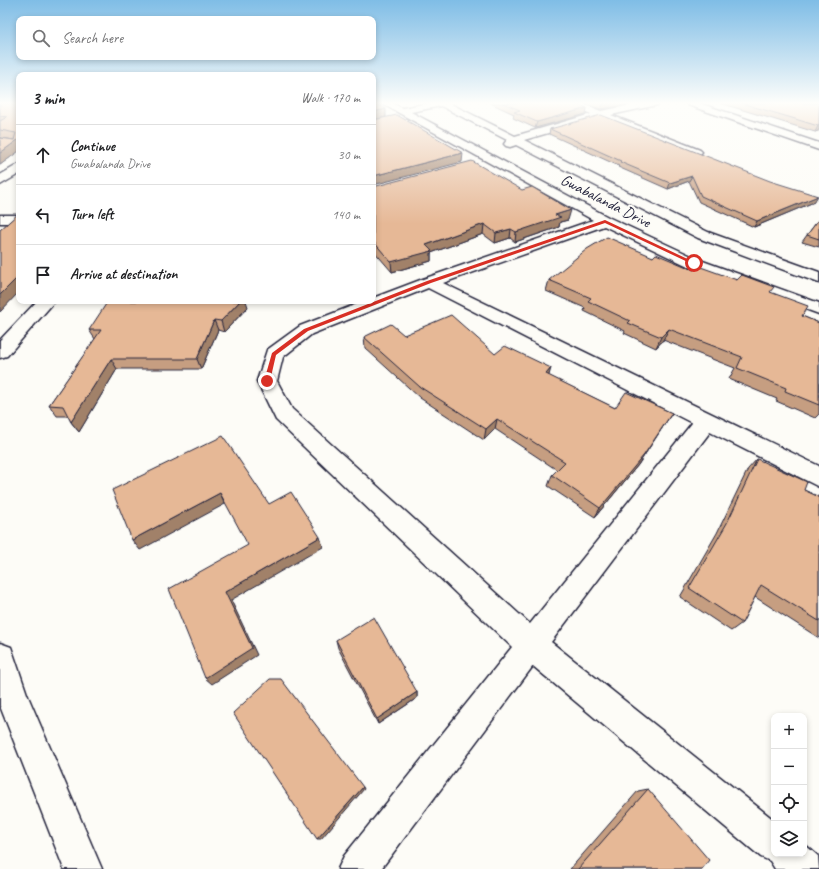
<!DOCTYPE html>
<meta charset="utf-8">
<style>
body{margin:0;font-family:Caveat,sans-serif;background:#f6f6f6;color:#202124}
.controls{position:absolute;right:12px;bottom:12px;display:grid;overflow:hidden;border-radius:8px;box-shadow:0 2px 6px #0003}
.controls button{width:36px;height:36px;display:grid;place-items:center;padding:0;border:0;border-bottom:1px solid #e0e0e0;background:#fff;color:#202124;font:20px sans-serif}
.stop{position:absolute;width:12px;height:12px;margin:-9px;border:3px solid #d93025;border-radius:50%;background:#fff}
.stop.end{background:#d93025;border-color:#fff;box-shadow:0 1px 4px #0008}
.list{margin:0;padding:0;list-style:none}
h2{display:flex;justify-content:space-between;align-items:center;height:52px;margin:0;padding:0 16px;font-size:17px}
h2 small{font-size:13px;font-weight:400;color:#757577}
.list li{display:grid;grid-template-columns:26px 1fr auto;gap:12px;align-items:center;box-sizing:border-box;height:60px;padding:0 16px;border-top:1px solid #e0e0e0}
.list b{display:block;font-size:15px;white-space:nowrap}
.list p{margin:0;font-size:13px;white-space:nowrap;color:#757577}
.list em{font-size:13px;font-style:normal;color:#757577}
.icon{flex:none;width:22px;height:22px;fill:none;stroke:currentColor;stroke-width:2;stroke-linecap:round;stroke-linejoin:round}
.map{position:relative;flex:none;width:819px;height:869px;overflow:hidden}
.search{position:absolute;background:#fff;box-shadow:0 2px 6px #0003;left:16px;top:16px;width:360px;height:44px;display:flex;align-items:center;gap:10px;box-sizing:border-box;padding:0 14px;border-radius:8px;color:#757577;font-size:15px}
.panel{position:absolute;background:#fff;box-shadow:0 2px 6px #0003;left:16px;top:72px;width:360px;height:232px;border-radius:8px}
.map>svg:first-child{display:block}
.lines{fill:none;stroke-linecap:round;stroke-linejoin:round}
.minor-casing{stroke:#22223b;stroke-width:3}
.minor{fill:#fdfcf7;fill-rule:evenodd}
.wall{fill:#c69e81;stroke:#22223b}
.shaded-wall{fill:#a18169;stroke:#22223b}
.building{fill:#e6b896;stroke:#22223b}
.route{fill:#d93025}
.labels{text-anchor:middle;stroke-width:4;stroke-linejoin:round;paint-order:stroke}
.far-street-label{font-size:16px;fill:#22223b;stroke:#fdfcf7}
</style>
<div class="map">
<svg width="819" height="869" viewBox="0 0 819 869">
<rect width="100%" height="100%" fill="#fdfcf7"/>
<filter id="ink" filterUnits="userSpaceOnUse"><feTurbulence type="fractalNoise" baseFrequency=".025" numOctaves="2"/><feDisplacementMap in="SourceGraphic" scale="8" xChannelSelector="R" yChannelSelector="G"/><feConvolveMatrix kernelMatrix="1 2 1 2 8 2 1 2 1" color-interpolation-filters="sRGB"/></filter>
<g filter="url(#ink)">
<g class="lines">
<defs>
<g id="minor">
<path d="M381 103H392L402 108 429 103H449L515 136 591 114 569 105 567 103H580L601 111 642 103H659L657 105 611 115 700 150 702 152 700 154H692L600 118 524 140 708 232 819 272V283L698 238 516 145 510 147 506 146 504 144 507 140 441 106 411 112 610 218 700 260 819 303V314L688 266 604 226 443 283 819 466V487L710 432 551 642 774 820V854H804V844L818 856 819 869H775L770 861 761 857 533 666 381 869H338L344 856 512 647 276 420 257 381 267 350 300 326 365 301H373V298L423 279 593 220ZM428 288 692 423 530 624 292 409 277 381 283 357 312 334Z"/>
<path d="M686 103H699L819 143V150L688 105Z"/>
<path d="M19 164V174L0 185V175Z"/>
<rect x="0" y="215" width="19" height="8"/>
<path d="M37 301H55L7 356 0 358V340Z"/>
<path d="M0 643 11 647 27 694 102 869H64L0 706Z"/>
</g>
</defs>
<use href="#minor" class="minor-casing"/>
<use href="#minor" class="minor"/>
</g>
<g class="wall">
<path d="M0 103H19V151L0 165V138L14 140 0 138Z"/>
<path d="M490 103H574L587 108 586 114 535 128 513 118 514 114Z"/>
<path d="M583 103H637L601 109Z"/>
<path d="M720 103H819V131H818L815 132 789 124Z"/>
<path d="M550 129 814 202 754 227 699 202 689 181 668 189 618 167 619 166 549 134Z"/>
<path d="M373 187 568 220 560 222 559 227 515 242 510 238 495 243 483 234 431 253V261L392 272 373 250Z"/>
<path d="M819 219V247L802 242 807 235Z"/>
<path d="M653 257 694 270 770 293 802 316 819 323V414L815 418 776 401 777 399 729 379 735 368 663 340 656 348 624 333 625 331 584 311 585 308 546 291 549 280Z"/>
<path d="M248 307 224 332 218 330 201 369H117L79 432 71 422 68 416H57L49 405 95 339 89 330Z"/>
<path d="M404 335 495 354 549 376 615 408 672 413 638 465 595 517 548 486 552 475 557 470 495 429 484 440 420 398 365 348 364 337Z"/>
<path d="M757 459 804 490 819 497V638L755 597 742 623 731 631 680 597 717 533 748 469Z"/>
<path d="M336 640 417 692V698L378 724 338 648Z"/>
<path d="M648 789 702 869H570L638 791Z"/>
</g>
<g class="shaded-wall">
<path d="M608 103H637L601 109 603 104Z"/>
<path d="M587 108 586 114 535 128 537 122Z"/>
<path d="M386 109V117L373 120V112Z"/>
<path d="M819 125V129L818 131 815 132 818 126Z"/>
<path d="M19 139V151L0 165V153Z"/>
<path d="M463 153 462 162 373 185V176Z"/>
<path d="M692 176 689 181 668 189 670 183Z"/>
<path d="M818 196 814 202 754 227 757 221Z"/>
<path d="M571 210 568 220 560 222 559 227 515 242 516 232 555 215Z"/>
<path d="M484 224 483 234 431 253V261L392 272 391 262 426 245Z"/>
<path d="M511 229 510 238 495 243 496 233Z"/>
<path d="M19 276V292L0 312V295Z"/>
<path d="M240 301H246L248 307 224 332 221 321Z"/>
<path d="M214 320 218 330 201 369 197 359Z"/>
<path d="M669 329 663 340 656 348 661 337Z"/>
<path d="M111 359 117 369 79 432 71 422Z"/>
<path d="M551 368 548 379 546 374Z"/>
<path d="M672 413 638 465 595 517 600 508Z"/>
<path d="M497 419 495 429 484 440 486 429Z"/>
<path d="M220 493 225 504 140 550 132 540Z"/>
<path d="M320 537 323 547 231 600 257 655 212 684 205 678 225 592Z"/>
<path d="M417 692V698L378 724 377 719Z"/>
<path d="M363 787 364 789 321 839H317Z"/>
</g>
<g class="building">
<path d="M0 103H19V139L0 153V138L14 140 16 133 0 130V121L7 117 0 116Z"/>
<path d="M373 103H376L386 109 373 112Z"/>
<path d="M503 103H574L587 108 537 122 514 112 520 110Z"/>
<path d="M741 103H819V125L818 126 792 118Z"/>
<path d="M397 115 463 153 373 176V120Z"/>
<path d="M601 115 770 181 818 196 757 221 701 196 692 176 670 183 620 162 621 161 550 129Z"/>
<path d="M472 161 522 190 532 187 571 210 555 215 561 217 516 232 511 229 496 233 484 224 426 245 432 251 391 262 373 241V187Z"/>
<path d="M19 213V276L0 295V230Z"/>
<path d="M819 219V239L807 235Z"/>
<path d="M607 237 653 257 656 254 694 270 698 266 737 280 742 275 774 287 770 292 808 306 802 316 819 323V405L785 391 786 388 737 368 742 357 669 329 661 337 628 323 630 321 588 301 591 298 549 280 587 249Z"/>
<path d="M108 301H240L221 321 214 320 197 359H111L71 422 63 406 49 405 101 330H89Z"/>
<path d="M451 315 495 354 505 346 551 368 546 374 615 408 626 392 672 413 644 455 600 508 552 475 565 462 497 419 486 429 420 387 364 337 391 324 404 335Z"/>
<path d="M223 436 269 504 291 492 320 537 225 592 252 648 205 678 169 589 248 545 220 493 132 540 112 490Z"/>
<path d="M757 459 807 482 804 490 819 497V621L761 585 742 623 689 588 727 523Z"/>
<path d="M374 617 417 692 377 719 336 640Z"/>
<path d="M270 679H281L363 787 317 839 233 713Z"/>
<path d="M648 789 709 860 702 869H578Z"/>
</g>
</g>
<linearGradient id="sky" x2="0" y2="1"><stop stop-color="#7fbde6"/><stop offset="0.46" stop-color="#fefefb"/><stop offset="1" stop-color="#fefefb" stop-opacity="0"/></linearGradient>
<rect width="819" height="224" fill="url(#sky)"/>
<path class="route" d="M605 220 696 263 692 264 605 223 431 283 308 331 276 355 270 381 267 383 264 381 272 353 304 329 427 281Z"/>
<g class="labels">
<g class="far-street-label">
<text transform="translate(606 200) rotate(27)" y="6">Gwabalanda Drive</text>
</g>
</g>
</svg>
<div class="controls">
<button>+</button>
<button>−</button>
<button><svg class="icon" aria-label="locate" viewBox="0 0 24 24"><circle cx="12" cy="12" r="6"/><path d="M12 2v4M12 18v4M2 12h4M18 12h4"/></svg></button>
<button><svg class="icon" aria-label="layers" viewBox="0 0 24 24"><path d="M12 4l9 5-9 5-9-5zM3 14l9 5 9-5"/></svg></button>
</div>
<div class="stop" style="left:694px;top:263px"></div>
<div class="stop end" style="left:267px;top:381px"></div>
<div class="search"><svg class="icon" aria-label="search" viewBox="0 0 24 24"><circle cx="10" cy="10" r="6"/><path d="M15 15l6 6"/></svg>Search here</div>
<section class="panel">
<h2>3 min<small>Walk · 170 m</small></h2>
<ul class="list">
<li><svg class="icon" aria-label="ahead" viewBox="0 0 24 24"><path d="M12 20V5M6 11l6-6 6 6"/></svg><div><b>Continue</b><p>Gwabalanda Drive</p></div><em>30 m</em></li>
<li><svg class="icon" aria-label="left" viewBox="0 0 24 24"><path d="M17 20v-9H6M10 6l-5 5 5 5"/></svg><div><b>Turn left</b></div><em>140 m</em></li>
<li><svg class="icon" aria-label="arrive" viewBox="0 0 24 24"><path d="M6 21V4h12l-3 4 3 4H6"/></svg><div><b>Arrive at destination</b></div></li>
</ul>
</section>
</div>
